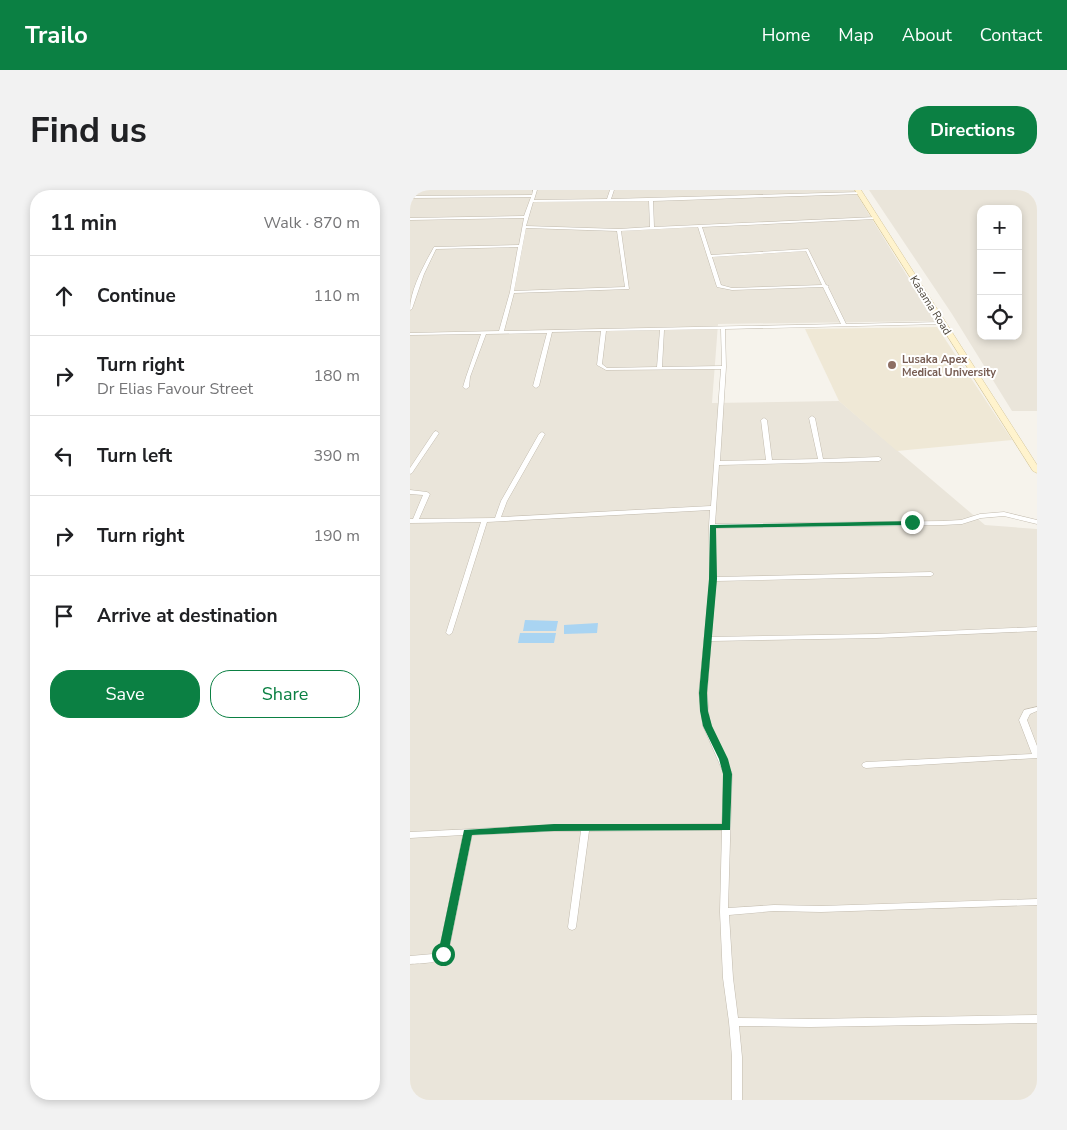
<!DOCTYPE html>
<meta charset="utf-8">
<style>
body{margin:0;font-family:"Nunito Sans",sans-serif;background:#f2f2f2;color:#202124}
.controls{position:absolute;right:15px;top:15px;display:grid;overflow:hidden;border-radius:10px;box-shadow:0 2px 8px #0003}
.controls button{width:45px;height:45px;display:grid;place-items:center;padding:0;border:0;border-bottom:1px solid #e0e0e0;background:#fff;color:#202124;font:25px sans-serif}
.stop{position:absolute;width:15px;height:15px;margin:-11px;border:4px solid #0b8043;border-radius:50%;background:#fff}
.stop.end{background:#0b8043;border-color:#fff;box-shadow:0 1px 5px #0008}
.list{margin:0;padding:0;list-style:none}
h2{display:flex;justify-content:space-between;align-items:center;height:65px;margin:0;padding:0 20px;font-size:21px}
h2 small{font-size:16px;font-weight:400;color:#757577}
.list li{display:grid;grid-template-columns:32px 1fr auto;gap:15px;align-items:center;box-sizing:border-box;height:80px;padding:0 20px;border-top:1px solid #e0e0e0}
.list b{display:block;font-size:19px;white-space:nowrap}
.list p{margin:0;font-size:16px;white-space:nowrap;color:#757577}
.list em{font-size:16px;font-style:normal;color:#757577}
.actions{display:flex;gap:10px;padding:15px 20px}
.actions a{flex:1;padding:11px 0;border:1px solid #0b8043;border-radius:20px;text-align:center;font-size:18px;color:#0b8043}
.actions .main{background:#0b8043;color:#fff}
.icon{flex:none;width:28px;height:28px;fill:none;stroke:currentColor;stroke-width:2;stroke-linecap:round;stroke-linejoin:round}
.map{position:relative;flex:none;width:627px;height:910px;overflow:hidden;border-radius:20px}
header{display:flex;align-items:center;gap:30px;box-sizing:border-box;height:70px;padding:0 25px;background:#0b8043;color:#fff}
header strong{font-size:24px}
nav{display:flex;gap:28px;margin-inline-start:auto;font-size:18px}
.intro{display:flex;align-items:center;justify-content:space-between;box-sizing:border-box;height:120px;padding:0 30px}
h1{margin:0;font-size:35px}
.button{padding:12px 22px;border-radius:20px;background:#0b8043;color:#fff;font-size:18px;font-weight:700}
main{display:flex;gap:30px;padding:0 30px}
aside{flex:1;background:#fff;border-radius:20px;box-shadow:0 2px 8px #0003}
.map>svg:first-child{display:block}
.residential{fill:#eae5da;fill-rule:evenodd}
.education{fill:#efe8d6}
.water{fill:#a9d4f2}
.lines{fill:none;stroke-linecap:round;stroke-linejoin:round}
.street-casing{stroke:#c2bbae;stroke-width:1}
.secondary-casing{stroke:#d6c79b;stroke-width:1}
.street{fill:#fff;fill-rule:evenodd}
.secondary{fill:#fff3cd;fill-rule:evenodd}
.route{fill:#0b8043}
.education-dot{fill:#8d6e63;stroke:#fff;stroke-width:2}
.labels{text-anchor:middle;stroke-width:4;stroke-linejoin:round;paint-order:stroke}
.far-street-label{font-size:11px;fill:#4b4439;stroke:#fff}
.far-education-label{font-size:11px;font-weight:bold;fill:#785e54;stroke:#fff;text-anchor:start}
</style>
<header>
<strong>Trailo</strong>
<nav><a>Home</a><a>Map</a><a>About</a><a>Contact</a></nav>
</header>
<div class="intro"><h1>Find us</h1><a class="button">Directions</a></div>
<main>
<aside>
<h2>11 min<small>Walk · 870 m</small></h2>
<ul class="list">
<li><svg class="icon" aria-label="ahead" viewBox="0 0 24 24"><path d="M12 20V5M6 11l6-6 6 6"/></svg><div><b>Continue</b></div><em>110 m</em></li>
<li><svg class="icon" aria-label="right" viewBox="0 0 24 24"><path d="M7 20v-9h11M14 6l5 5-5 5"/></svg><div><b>Turn right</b><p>Dr Elias Favour Street</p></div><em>180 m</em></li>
<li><svg class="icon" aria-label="left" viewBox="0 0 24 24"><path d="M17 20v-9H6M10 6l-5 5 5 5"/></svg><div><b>Turn left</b></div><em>390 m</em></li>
<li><svg class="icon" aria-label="right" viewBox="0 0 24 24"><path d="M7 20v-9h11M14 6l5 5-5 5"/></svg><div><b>Turn right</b></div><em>190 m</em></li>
<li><svg class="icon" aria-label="arrive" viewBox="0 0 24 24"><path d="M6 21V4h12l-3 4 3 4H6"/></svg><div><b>Arrive at destination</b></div></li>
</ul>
<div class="actions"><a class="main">Save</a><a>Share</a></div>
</aside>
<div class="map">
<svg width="627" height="910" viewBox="0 0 627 910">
<rect width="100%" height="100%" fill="#f6f3ec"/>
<g class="residential">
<path d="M0 0H444L525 131 308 134 302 213 429 211 575 335 627 339V910H0Z"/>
<path d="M459 0H627V221H602L542 124ZM571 19H608V146H571Z"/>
</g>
<path class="education" d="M527 137 602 250 487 261 429 211 395 139Z"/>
<g class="water">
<path d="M115 430 148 431 146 441H113Z"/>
<path d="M188 433 187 443 154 444V435Z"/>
<path d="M110 443H146L144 453H108Z"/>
</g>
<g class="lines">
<defs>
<g id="street">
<path d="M123 0H127L124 10 197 9 200 0H204L201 9 451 2 452 3 450 4 243 11 244 37 466 27 467 28 465 29 292 37 301 65 398 59 416 95 419 96 418 97 436 134 532 132 534 133 532 134 315 139 316 177 310 271 356 270 351 230 354 228 357 230 362 270 408 269 399 228 402 226 405 228 413 269 469 267 472 269 469 271 309 275 305 334 533 331 551 330 570 324 594 322 627 330V334L594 326 571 328 552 334 533 335 305 338 306 387 521 382 524 384 521 386 306 391 301 447 466 444 627 437V441L466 448 301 451 297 503 299 528 303 542 322 584 318 718 364 715 411 716 627 709V715L411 722 364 721 319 725 323 788 328 828 400 829 627 825V833L400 837 329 836 332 867V910H322V867L319 832 313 788 310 722 312 640 179 641 166 737 165 739 162 740 159 739 158 737 171 641H144L62 645 38 764C29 774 12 773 0 774V766L23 764 29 762 53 645 0 648V642L144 635 312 634 314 584 293 536 289 503 300 389 299 336 300 320 77 332 42 443 39 445 36 443 71 332 0 333V329H3L13 305 0 304V300L17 302 20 304 9 329 85 328 91 311 129 244 132 242 135 244 97 311 91 327 301 316 311 179 196 180 187 175 191 141 142 142 129 196 126 198 123 196 137 143 76 144 60 187 59 197 56 199 53 197 56 187 71 144 0 145V143L89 141 100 102 108 57 26 59 14 84 2 119 0 120C0 100 14 75 24 57L109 55 114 28 0 30V28L114 26 121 7 0 8V6L122 5ZM239 11 240 37 209 39 116 36 123 12ZM288 37 307 97 322 100 413 97 431 134 94 141 104 103 219 99 211 41ZM116 38 207 41 215 97 104 101ZM396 61 412 95 322 98 311 95 302 67ZM311 139 312 176 252 177 254 140ZM250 140 247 177 197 178 192 174 196 141Z"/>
<path d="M26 241 29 243 2 283 0 284V278L24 242Z"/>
<path d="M627 517V521L620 524 617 530 627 556V568L456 578 453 577 452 575 453 573 456 572 622 564 609 530 614 520Z"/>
</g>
<path id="secondary" d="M445 0H451L627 275V283L623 281Z"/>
</defs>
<use href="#street" class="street-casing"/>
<use href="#secondary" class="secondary-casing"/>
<use href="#street" class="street"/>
<use href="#secondary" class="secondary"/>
</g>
<path class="route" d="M505 331V334L502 335 306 338 307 389 297 503 298 521 302 536 318 569 322 584 320 640 144 641 62 645 38 764 33 768 29 767 28 764 54 640 144 634H312L313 584 309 569 293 536 290 521 289 503 299 389 300 335Z"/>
<circle class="education-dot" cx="482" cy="175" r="5"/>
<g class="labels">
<g class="far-street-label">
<text transform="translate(521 115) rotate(58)" y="4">Kasama Road</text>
</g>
<g class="far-education-label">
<text x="492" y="173">Lusaka Apex<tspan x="492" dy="13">Medical University</tspan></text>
</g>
</g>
</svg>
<div class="controls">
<button>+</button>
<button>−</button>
<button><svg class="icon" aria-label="locate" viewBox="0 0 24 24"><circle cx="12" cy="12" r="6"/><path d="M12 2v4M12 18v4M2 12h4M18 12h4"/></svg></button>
</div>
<div class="stop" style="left:33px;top:764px"></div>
<div class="stop end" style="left:502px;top:332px"></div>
</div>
</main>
